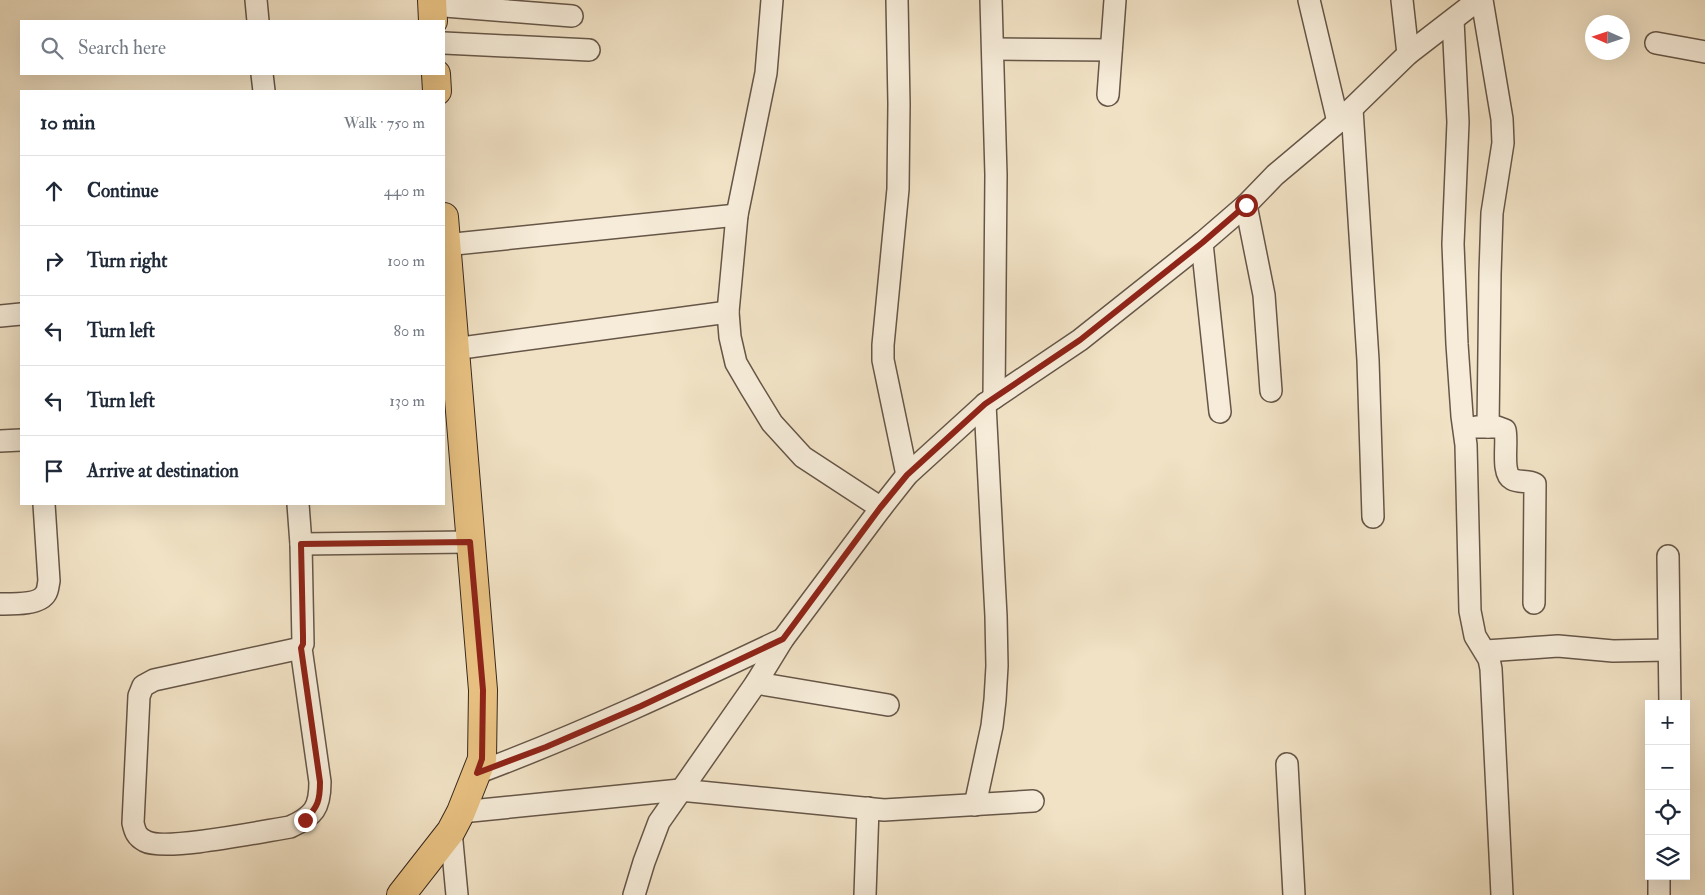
<!DOCTYPE html>
<meta charset="utf-8">
<style>
body{margin:0;font-family:"IM FELL Double Pica",serif;background:#f2f2f3;color:#1f2937}
.controls{position:absolute;right:15px;bottom:15px;display:grid;overflow:hidden;border-radius:0px;box-shadow:0 5px 20px #0002}
.controls button{width:45px;height:45px;display:grid;place-items:center;padding:0;border:0;border-bottom:1px solid #e0e1e3;background:#fff;color:#1f2937;font:25px sans-serif}
.compass{position:absolute;left:1585px;top:15px;width:45px;height:45px;border-radius:50%;background:#fff;box-shadow:0 5px 20px #0002;rotate:273deg}
.stop{position:absolute;width:15px;height:15px;margin:-11px;border:4px solid #8f2418;border-radius:50%;background:#fff}
.stop.end{background:#8f2418;border-color:#fff;box-shadow:0 1px 5px #0008}
.list{margin:0;padding:0;list-style:none}
h2{display:flex;justify-content:space-between;align-items:center;height:65px;margin:0;padding:0 20px;font-size:21px}
h2 small{font-size:16px;font-weight:400;color:#747a83}
.list li{display:grid;grid-template-columns:32px 1fr auto;gap:15px;align-items:center;box-sizing:border-box;height:70px;padding:0 20px;border-top:1px solid #e0e1e3}
.list b{display:block;font-size:19px;white-space:nowrap}
.list em{font-size:16px;font-style:normal;color:#747a83}
.icon{flex:none;width:28px;height:28px;fill:none;stroke:currentColor;stroke-width:2;stroke-linecap:round;stroke-linejoin:round}
.map{position:relative;flex:none;width:1705px;height:895px;overflow:hidden}
.search{position:absolute;background:#fff;box-shadow:0 5px 20px #0002;left:20px;top:20px;width:425px;height:55px;display:flex;align-items:center;gap:12px;box-sizing:border-box;padding:0 18px;border-radius:0px;color:#747a83;font-size:19px}
.panel{position:absolute;background:#fff;box-shadow:0 5px 20px #0002;left:20px;top:90px;width:425px;height:415px;border-radius:0px}
.map>svg:first-child{display:block}
.lines{fill:none;stroke-linecap:round;stroke-linejoin:round}
.minor-casing{stroke:#665648;stroke-width:24}
.major-casing{stroke:#37281e;stroke-width:30}
.minor{stroke:#f6ecd9;stroke-width:21}
.major{stroke:#e8c182;stroke-width:28}
.route{stroke:#8f2418;stroke-width:6}
</style>
<div class="map">
<svg width="1705" height="895" viewBox="0 0 1705 895">
<rect width="100%" height="100%" fill="#f1e2c5"/>
<filter id="stains"><feTurbulence type="fractalNoise" baseFrequency=".004" numOctaves="4"/><feColorMatrix values="0 0 0 0 .2 0 0 0 0 .09 0 0 0 0 .02 0 0 0 .5 -.17"/></filter>
<radialGradient id="worn" r=".72"><stop offset=".6" stop-color="#630" stop-opacity="0"/><stop offset="1" stop-color="#630" stop-opacity=".3"/></radialGradient>
<g class="lines">
<defs>
<g id="minor">
<path d="M256 0 258 21"/>
<path d="M772 0 766 73 737 215 728 312 730 337 736 363 750 387 772 423 803 457 881 508"/>
<path d="M897 0 899 104 898 189 883 345V360L907 475"/>
<path d="M991 0 996 175 994 398"/>
<path d="M1309 0 1338 122"/>
<path d="M1402 0 1408 54"/>
<path d="M1482 0 1502 119 1503 143 1492 213 1490 274 1488 427"/>
<path d="M432 5 572 16"/>
<path d="M1453 20 1458 122 1453 244 1457 344 1462 416 1466 445 1470 611 1475 636 1489 659 1491 669 1502 895"/>
<path d="M444 43 589 50"/>
<path d="M1656 43 1705 52"/>
<path d="M993 49 1111 50"/>
<path d="M262 74 264 91"/>
<path d="M1108 95 1115 0"/>
<path d="M1352 109 1368 360 1373 517"/>
<path d="M1246 205 1264 295 1271 391"/>
<path d="M1202 243 1220 412"/>
<path d="M445 245 737 215"/>
<path d="M0 316 21 314"/>
<path d="M454 349 728 312"/>
<path d="M1476 427H1497L1505 430C1508 442 1501 473 1512 479 1519 483 1528 480 1535 484L1534 603"/>
<path d="M0 441 21 440"/>
<path d="M298 504 301 544 303 644 301 648 154 680 143 686 139 696 133 823C135 832 137 837 145 841 164 852 264 831 290 827 314 816 320 808 320 782L301 648"/>
<path d="M301 544 469 542"/>
<path d="M1668 556 1670 704"/>
<path d="M0 604C12 604 40 605 46 593 48 590 48 585 49 581L44 504"/>
<path d="M1486 651 1558 646 1613 651 1669 650"/>
<path d="M756 683 888 705"/>
<path d="M1287 764 1294 895"/>
<path d="M477 773C581 734 682 687 783 639"/>
<path d="M975 805 992 726 995 700 997 666 996 616 985 404"/>
<path d="M461 812 680 790 884 810 1033 801"/>
<path d="M451 831 457 895"/>
<path d="M1659 876V895"/>
<path d="M634 895 644 862 659 822 756 683 783 639 881 508 907 475 985 404 1080 340 1202 243 1246 205 1275 175 1338 122 1408 54 1478 0"/>
<path d="M865 895 868 808"/>
</g>
<g id="major">
<path d="M432 0 433 21"/>
<path d="M436 74 437 91"/>
<path d="M401 895 451 831 461 812 482 759 483 690 444 217"/>
</g>
</defs>
<use href="#minor" class="minor-casing"/>
<use href="#major" class="major-casing"/>
<use href="#minor" class="minor"/>
<use href="#major" class="major"/>
</g>
<g class="lines">
<path class="route" d="M305 820C318 807 320 800 320 782L301 648 303 644V636L301 544 470 542 483 690 482 759 477 773 546 747 641 706 783 639 880 508 907 475 985 404 1080 340 1202 243 1246 205"/>
</g>
<rect width="100%" height="100%" filter="url(#stains)"/>
<rect width="100%" height="100%" fill="url(#worn)"/>
</svg>
<div class="controls">
<button>+</button>
<button>−</button>
<button><svg class="icon" aria-label="locate" viewBox="0 0 24 24"><circle cx="12" cy="12" r="6"/><path d="M12 2v4M12 18v4M2 12h4M18 12h4"/></svg></button>
<button><svg class="icon" aria-label="layers" viewBox="0 0 24 24"><path d="M12 4l9 5-9 5-9-5zM3 14l9 5 9-5"/></svg></button>
</div>
<svg class="compass" viewBox="-18 -18 36 36"><path d="M0-13l5 13h-10z" fill="#e53935"/><path d="M0 13l5-13h-10z" fill="#747a83"/></svg>
<div class="stop" style="left:1246px;top:205px"></div>
<div class="stop end" style="left:305px;top:820px"></div>
<div class="search"><svg class="icon" aria-label="search" viewBox="0 0 24 24"><circle cx="10" cy="10" r="6"/><path d="M15 15l6 6"/></svg>Search here</div>
<section class="panel">
<h2>10 min<small>Walk · 750 m</small></h2>
<ul class="list">
<li><svg class="icon" aria-label="ahead" viewBox="0 0 24 24"><path d="M12 20V5M6 11l6-6 6 6"/></svg><div><b>Continue</b></div><em>440 m</em></li>
<li><svg class="icon" aria-label="right" viewBox="0 0 24 24"><path d="M7 20v-9h11M14 6l5 5-5 5"/></svg><div><b>Turn right</b></div><em>100 m</em></li>
<li><svg class="icon" aria-label="left" viewBox="0 0 24 24"><path d="M17 20v-9H6M10 6l-5 5 5 5"/></svg><div><b>Turn left</b></div><em>80 m</em></li>
<li><svg class="icon" aria-label="left" viewBox="0 0 24 24"><path d="M17 20v-9H6M10 6l-5 5 5 5"/></svg><div><b>Turn left</b></div><em>130 m</em></li>
<li><svg class="icon" aria-label="arrive" viewBox="0 0 24 24"><path d="M6 21V4h12l-3 4 3 4H6"/></svg><div><b>Arrive at destination</b></div></li>
</ul>
</section>
</div>
